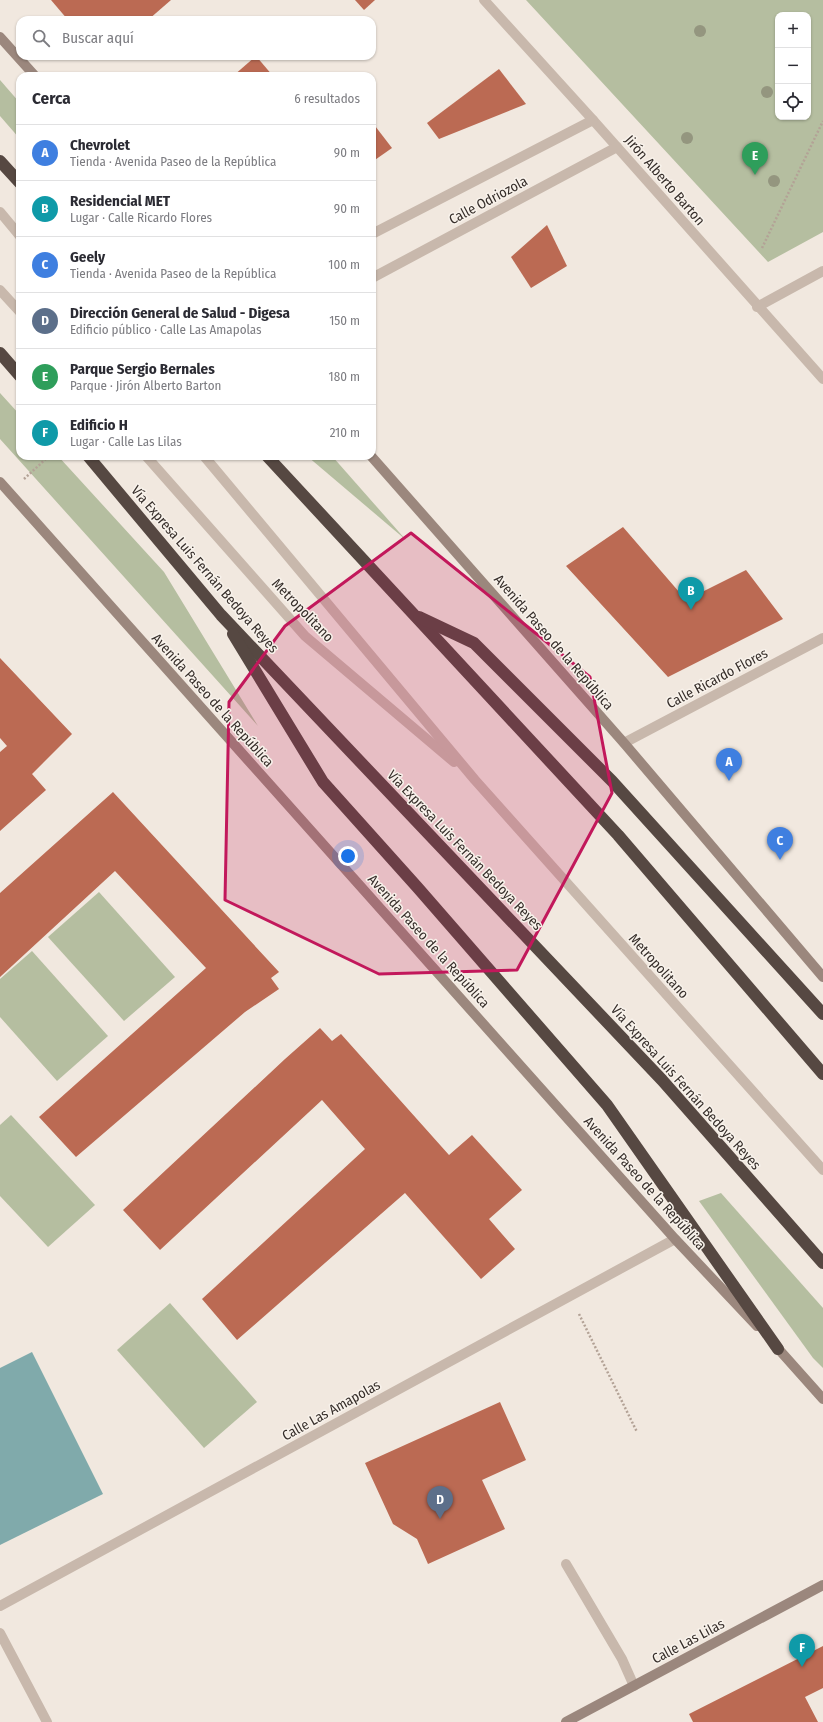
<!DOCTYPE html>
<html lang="es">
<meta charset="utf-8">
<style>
body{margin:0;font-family:"Fira Sans Condensed",sans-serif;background:#f2f2f3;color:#2b2b33}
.controls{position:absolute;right:12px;top:12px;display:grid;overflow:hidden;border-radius:8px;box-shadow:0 1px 3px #0004}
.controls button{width:36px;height:36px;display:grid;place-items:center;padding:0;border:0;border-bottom:1px solid #e1e1e2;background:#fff;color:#2b2b33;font:20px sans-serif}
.you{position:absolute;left:348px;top:856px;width:14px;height:14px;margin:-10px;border:3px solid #fff;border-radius:50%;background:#1a73e8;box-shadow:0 0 0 6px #1a73e833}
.badge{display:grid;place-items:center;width:26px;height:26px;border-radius:50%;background:#235254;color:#fff;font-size:13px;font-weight:700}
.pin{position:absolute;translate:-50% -33px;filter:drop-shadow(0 1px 2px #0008)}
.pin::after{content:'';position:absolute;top:21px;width:14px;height:12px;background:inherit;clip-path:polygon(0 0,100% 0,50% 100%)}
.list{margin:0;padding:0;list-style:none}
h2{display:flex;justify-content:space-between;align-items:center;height:52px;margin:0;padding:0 16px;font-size:17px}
h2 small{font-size:13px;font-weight:400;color:#7c7c81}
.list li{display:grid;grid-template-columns:26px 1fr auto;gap:12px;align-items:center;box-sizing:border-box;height:56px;padding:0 16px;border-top:1px solid #e1e1e2}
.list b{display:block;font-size:15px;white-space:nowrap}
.list p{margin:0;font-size:13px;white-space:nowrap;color:#7c7c81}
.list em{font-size:13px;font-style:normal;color:#7c7c81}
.icon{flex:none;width:22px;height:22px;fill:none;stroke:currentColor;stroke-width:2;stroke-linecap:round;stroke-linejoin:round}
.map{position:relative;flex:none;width:823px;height:1722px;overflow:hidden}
.search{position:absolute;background:#fff;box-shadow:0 1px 3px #0004;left:16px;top:16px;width:360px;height:44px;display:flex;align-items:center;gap:10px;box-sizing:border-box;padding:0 14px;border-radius:12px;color:#7c7c81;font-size:15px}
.panel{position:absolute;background:#fff;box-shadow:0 1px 3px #0004;left:16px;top:72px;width:360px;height:388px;border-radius:12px}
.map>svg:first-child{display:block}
.green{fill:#b5bea0;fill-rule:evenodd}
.water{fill:#80aaab}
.building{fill:#bb6a53}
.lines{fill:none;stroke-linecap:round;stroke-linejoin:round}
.path{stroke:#b3a296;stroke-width:2.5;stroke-dasharray:2 2;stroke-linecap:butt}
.lane{stroke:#c8b8ac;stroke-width:10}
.street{stroke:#c8b8ac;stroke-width:10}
.secondary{stroke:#9b877d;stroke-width:10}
.highway{stroke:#564842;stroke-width:12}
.tree{fill:#94967f}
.marked{fill:#c2185b;fill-opacity:0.2;stroke:#c2185b;stroke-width:3;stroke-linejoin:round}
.labels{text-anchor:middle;stroke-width:3;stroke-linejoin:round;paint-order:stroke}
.street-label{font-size:14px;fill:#362e2a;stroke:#f8f2eb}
</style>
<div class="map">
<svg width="823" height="1722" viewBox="0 0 823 1722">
<rect width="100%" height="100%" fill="#f1e8df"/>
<g class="green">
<path d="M526 0H823V232L768 262ZM778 15H808V117H778Z"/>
<path d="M0 80 20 103V139L0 116Z"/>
<path d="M0 393 20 415V456H58L164 572 258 726 0 439Z"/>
<path d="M307 456H332L406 540Z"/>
<path d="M99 892 175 977 124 1021 48 937Z"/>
<path d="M32 951 108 1036 57 1081 0 1017V979Z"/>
<path d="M11 1115 95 1205 48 1247 0 1196V1125Z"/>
<path d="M721 1193 823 1308V1368L813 1358 699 1201Z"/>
<path d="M170 1303 257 1402 204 1448 117 1350Z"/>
</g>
<path class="water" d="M32 1352 103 1494 0 1545V1368Z"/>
<g class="building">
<path d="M51 0H171L148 20H68Z"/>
<path d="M355 0H375L364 10Z"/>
<path d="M256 56 273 76H233Z"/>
<path d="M499 69 526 104 439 139 427 123Z"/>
<path d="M372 122 392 148 372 162Z"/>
<path d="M547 225 567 266 531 288 511 257Z"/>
<path d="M623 527 686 600 746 570 783 619 668 677 566 566Z"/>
<path d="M0 658 72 734 32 774 46 790 0 831V752L7 746 0 738Z"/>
<path d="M113 792 279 972 271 978 279 989 245 1012 76 1157 39 1117 206 968 115 871 0 977V893Z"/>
<path d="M320 1028 332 1041 341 1034 449 1155 472 1135 522 1190 489 1219 515 1249 481 1279 405 1193 237 1340 202 1299 365 1149 322 1100 160 1250 123 1210 285 1059Z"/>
<path d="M500 1402 526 1460 482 1480 505 1529 428 1564 417 1539 393 1524 365 1463Z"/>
<path d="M823 1646V1688L805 1697 818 1722H693L689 1714Z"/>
</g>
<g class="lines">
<g class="path">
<path d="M762 248 823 121"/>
<path d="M24 479 49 456"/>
<path d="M579 1314 637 1432"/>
</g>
<g class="lane">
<path d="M0 212 20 236"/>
<path d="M0 290 20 312"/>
<path d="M146 456 305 636 454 762"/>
<path d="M204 456 475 780 823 1170"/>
<path d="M566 1564 622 1659 634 1686"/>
</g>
<g class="street">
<path d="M484 0 593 120 823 379"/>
<path d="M372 234 593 120"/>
<path d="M372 278 617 147"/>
<path d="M757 307 823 271"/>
<path d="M624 743 823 638"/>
<path d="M0 1606 675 1239"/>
<path d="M0 1633 47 1722"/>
</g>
<g class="secondary">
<path d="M0 37 35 76"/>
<path d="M371 456 624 743 823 977"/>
<path d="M0 482 675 1239 757 1326"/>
<path d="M774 1344 823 1399"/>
<path d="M566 1722 823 1585"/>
</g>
<g class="highway">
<path d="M0 161 20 183"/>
<path d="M0 353 20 376"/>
<path d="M88 456 221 615 662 1080 823 1263"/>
<path d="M267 456 618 835 823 1074"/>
<path d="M419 617 474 643 612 781 823 1014"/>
<path d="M233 634 323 782 418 888 607 1105 778 1349"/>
</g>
</g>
<g class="tree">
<circle cx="700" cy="31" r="6"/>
<circle cx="767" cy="92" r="6"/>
<circle cx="687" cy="138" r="6"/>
<circle cx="774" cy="181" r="6"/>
</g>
<path class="marked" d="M411 533 590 677 612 793 517 970 379 974 225 900 229 702 285 626Z"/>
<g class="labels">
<g class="street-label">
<text transform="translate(665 180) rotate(49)" y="5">Jirón Alberto Barton</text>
<text transform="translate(488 200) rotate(-28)" y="5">Calle Odriozola</text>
<text transform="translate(205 569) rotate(49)" y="5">Vía Expresa Luis Fernán Bedoya Reyes</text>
<text transform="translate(303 610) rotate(46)" y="5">Metropolitano</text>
<text transform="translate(554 642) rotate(49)" y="5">Avenida Paseo de la República</text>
<text transform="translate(717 678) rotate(-28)" y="5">Calle Ricardo Flores</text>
<text transform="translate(213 700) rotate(48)" y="5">Avenida Paseo de la República</text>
<text transform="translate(465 850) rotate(46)" y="5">Vía Expresa Luis Fernán Bedoya Reyes</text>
<text transform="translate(429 941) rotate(48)" y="5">Avenida Paseo de la República</text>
<text transform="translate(659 966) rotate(48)" y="5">Metropolitano</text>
<text transform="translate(686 1087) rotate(48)" y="5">Vía Expresa Luis Fernán Bedoya Reyes</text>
<text transform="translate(645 1183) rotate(48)" y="5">Avenida Paseo de la República</text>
<text transform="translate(331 1410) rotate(-29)" y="5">Calle Las Amapolas</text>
<text transform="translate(688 1641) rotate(-28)" y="5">Calle Las Lilas</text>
</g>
</g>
</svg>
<div class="controls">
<button>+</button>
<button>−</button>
<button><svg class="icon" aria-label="locate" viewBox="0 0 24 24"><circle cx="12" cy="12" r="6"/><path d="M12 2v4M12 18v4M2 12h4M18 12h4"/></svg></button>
</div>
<div class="you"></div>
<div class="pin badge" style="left:729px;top:781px;background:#3f7fe0">A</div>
<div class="pin badge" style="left:691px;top:610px;background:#0f9aa8">B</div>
<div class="pin badge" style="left:780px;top:860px;background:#3f7fe0">C</div>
<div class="pin badge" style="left:440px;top:1519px;background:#5c6f8a">D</div>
<div class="pin badge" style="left:755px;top:175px;background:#2e9e5b">E</div>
<div class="pin badge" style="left:802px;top:1667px;background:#0f9aa8">F</div>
<div class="search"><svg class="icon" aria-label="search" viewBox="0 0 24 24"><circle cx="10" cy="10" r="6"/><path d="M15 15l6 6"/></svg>Buscar aquí</div>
<section class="panel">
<h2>Cerca<small>6 resultados</small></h2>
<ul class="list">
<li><span class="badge" style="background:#3f7fe0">A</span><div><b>Chevrolet</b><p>Tienda · Avenida Paseo de la República</p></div><em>90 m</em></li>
<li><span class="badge" style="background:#0f9aa8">B</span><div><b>Residencial MET</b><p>Lugar · Calle Ricardo Flores</p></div><em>90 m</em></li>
<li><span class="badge" style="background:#3f7fe0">C</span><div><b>Geely</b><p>Tienda · Avenida Paseo de la República</p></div><em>100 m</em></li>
<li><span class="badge" style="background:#5c6f8a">D</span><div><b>Dirección General de Salud - Digesa</b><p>Edificio público · Calle Las Amapolas</p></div><em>150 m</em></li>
<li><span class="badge" style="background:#2e9e5b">E</span><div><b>Parque Sergio Bernales</b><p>Parque · Jirón Alberto Barton</p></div><em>180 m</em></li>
<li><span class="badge" style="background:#0f9aa8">F</span><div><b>Edificio H</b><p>Lugar · Calle Las Lilas</p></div><em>210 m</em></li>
</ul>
</section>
</div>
